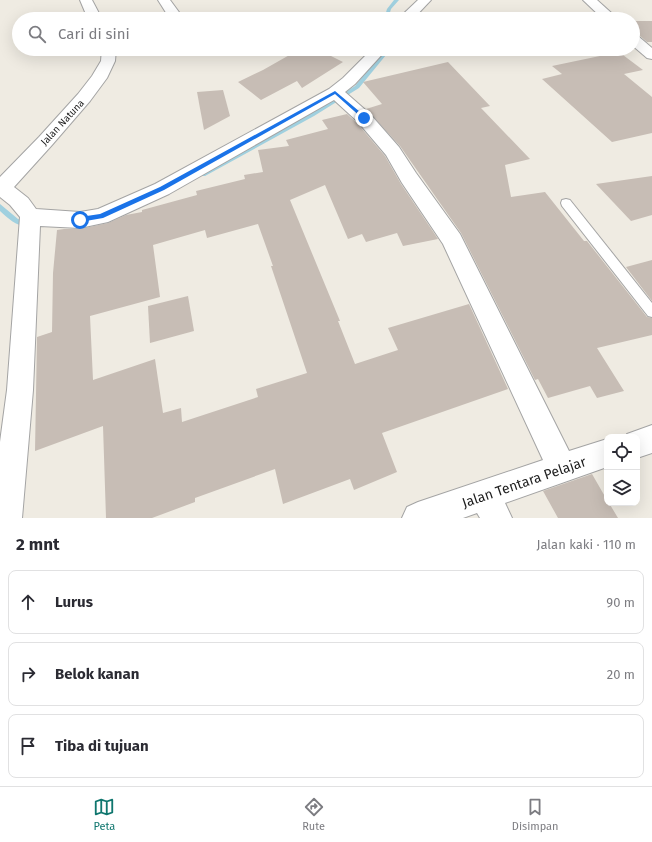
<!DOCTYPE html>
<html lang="id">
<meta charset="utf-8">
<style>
body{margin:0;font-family:"Fira Sans",sans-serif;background:#f7f7f7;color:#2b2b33}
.controls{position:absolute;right:12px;bottom:12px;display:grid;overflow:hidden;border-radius:8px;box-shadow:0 4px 16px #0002}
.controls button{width:36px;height:36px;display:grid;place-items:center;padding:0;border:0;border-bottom:1px solid #e1e1e2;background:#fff;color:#2b2b33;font:20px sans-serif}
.stop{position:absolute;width:12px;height:12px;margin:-9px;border:3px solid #1a73e8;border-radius:50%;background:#fff}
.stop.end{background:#1a73e8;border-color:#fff;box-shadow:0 1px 4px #0008}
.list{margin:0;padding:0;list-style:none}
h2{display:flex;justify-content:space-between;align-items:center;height:52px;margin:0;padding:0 16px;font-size:17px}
h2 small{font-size:13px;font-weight:400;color:#7c7c81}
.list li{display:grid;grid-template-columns:26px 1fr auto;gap:12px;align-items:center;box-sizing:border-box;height:64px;margin:0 8px 8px;padding:0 8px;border:1px solid #e1e1e2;border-radius:8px}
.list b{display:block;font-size:15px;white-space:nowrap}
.list em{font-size:13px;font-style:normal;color:#7c7c81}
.icon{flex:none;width:22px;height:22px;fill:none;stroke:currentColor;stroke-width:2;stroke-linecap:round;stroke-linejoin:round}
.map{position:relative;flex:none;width:652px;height:518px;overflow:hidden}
.search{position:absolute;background:#fff;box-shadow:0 4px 16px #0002;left:12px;right:12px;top:12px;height:44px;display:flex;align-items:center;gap:10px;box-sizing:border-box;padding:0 14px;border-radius:22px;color:#7c7c81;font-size:15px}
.sheet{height:268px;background:#fff}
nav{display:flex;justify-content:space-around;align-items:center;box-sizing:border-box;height:56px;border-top:1px solid #e1e1e2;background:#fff;font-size:11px;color:#7c7c81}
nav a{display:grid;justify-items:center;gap:2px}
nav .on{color:#0f766e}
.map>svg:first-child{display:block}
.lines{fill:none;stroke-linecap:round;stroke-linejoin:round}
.stream{fill:#a0d0df;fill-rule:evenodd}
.building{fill:#c7bdb5;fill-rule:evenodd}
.service-casing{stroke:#a4a4a4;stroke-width:2}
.minor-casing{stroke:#a4a4a4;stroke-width:2}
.service{fill:#fff;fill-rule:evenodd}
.minor{fill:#fff;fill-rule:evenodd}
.route{fill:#1a73e8}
.labels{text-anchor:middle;stroke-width:3;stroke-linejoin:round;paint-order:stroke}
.far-street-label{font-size:10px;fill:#1d1d1d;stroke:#fff}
.near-street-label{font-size:14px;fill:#1d1d1d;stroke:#fff}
</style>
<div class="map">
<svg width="652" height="518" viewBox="0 0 652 518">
<rect width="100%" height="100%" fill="#efebe2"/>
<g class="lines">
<g class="stream">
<path d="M394 0H399L391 9 388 19H384L387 9Z"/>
<path d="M379 49H385L386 55 359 88 314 116 205 176H201L200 174 201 172 310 114 355 86 380 55Z"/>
<path d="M0 204 18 219 32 222 33 224 32 226C19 229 9 219 0 211Z"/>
</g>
</g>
<g class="building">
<path d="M633 21H652V42H647L639 35 633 34Z"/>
<path d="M300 49H317L343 62 302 88 297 81 261 100 238 82 263 70Z"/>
<path d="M619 52 643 70 624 74 652 97V133L612 142 542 79 562 74 552 66Z"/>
<path d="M448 62 490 106 481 108 530 159 505 165 511 197 545 192 584 241H587L647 317 652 318V335L597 348 624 391 597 398 590 386 548 398 538 379 535 380 461 233 400 146 366 109 382 104 363 82Z"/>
<path d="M223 90 230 116 204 130 197 92Z"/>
<path d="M347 114 357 123 385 156 401 184 438 239 403 246 397 233 366 242 362 234 348 239 325 185 290 200 340 321H338L355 364 398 350 388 328 469 304 508 389 382 433 397 472 354 490 350 479 283 504 275 469 195 498V502L152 518H106L103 426 35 451 37 337 52 332 53 273 57 230 64 229H80L108 223 126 215 142 212V210L197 195 196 191 245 179 244 175 263 172 258 150 289 146 286 140 328 129 322 120ZM258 224 273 266H271L307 373 256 389 258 397 182 422 181 408 163 413 155 359 93 380 90 316 160 297 153 245 205 230 207 238Z"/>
<path d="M652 176V215L631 221 596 184Z"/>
<path d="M652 260V301L626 267Z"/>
<path d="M188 296 194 331 150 343 148 306Z"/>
<path d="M592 474 607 500V503H609L618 518H558L543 491Z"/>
</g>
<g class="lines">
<defs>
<path id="service" d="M566 199 570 200 652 303V317L648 316 562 206 561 203 562 200Z"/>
<g id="minor">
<path d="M80 0H92L102 19H88Z"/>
<path d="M158 0H170L184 19H170Z"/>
<path d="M418 0H431L413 19H398Z"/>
<path d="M583 0H597L618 19H603Z"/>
<path d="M633 35 638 36 652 48V59L647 58 633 46Z"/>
<path d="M102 49H116L115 61 107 78 90 101 52 145 14 187 28 198 36 209 80 212 98 209 155 184 329 89 343 78 372 49H387L355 84 345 92 370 114 399 147 416 173 460 234 569 451 607 439V467L505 503 512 518H480L477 513 463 518H402L407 507 418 502 543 460 443 244 402 183 386 155 358 122 334 100 169 194 108 222 80 228 40 226 33 390 22 518H0V442L7 390 20 217 10 205 0 197V177L39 137 78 94 92 76 101 61Z"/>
<path d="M652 425V453L637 458V437H626L627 434Z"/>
</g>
</defs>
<use href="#service" class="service-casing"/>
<use href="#minor" class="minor-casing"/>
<use href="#service" class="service"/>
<use href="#minor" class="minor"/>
</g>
<path class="route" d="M335 91 366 117V119H363L335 94 164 190 103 218 80 222 77 220 80 217 100 214 160 187Z"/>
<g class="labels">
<g class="far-street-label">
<text transform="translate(62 122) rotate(-47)" y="4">Jalan Natuna</text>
</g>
<g class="near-street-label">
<text transform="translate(524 482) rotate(-19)" y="5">Jalan Tentara Pelajar</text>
</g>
</g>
</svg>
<div class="controls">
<button><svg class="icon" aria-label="locate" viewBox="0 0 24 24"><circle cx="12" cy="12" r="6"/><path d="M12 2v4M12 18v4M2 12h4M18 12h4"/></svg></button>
<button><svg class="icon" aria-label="layers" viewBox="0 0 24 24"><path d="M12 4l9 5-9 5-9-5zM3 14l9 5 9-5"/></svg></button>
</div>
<div class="stop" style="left:80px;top:220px"></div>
<div class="stop end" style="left:364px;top:118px"></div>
<div class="search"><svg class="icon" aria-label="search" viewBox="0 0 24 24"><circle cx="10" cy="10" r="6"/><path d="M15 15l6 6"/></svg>Cari di sini</div>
</div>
<section class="sheet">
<h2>2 mnt<small>Jalan kaki · 110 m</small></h2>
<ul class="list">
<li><svg class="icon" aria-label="ahead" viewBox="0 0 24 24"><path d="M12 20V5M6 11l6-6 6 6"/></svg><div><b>Lurus</b></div><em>90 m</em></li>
<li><svg class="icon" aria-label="right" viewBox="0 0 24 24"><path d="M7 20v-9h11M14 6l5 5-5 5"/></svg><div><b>Belok kanan</b></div><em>20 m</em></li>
<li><svg class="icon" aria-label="arrive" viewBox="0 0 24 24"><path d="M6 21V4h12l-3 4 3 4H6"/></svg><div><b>Tiba di tujuan</b></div></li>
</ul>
</section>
<nav>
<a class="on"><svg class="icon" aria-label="map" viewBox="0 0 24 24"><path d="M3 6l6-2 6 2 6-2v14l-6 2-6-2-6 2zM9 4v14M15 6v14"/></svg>Peta</a>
<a><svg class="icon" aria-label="directions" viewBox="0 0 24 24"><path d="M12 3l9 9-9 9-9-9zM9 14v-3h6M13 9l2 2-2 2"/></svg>Rute</a>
<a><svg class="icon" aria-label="saved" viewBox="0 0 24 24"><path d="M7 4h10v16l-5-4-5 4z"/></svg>Disimpan</a>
</nav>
